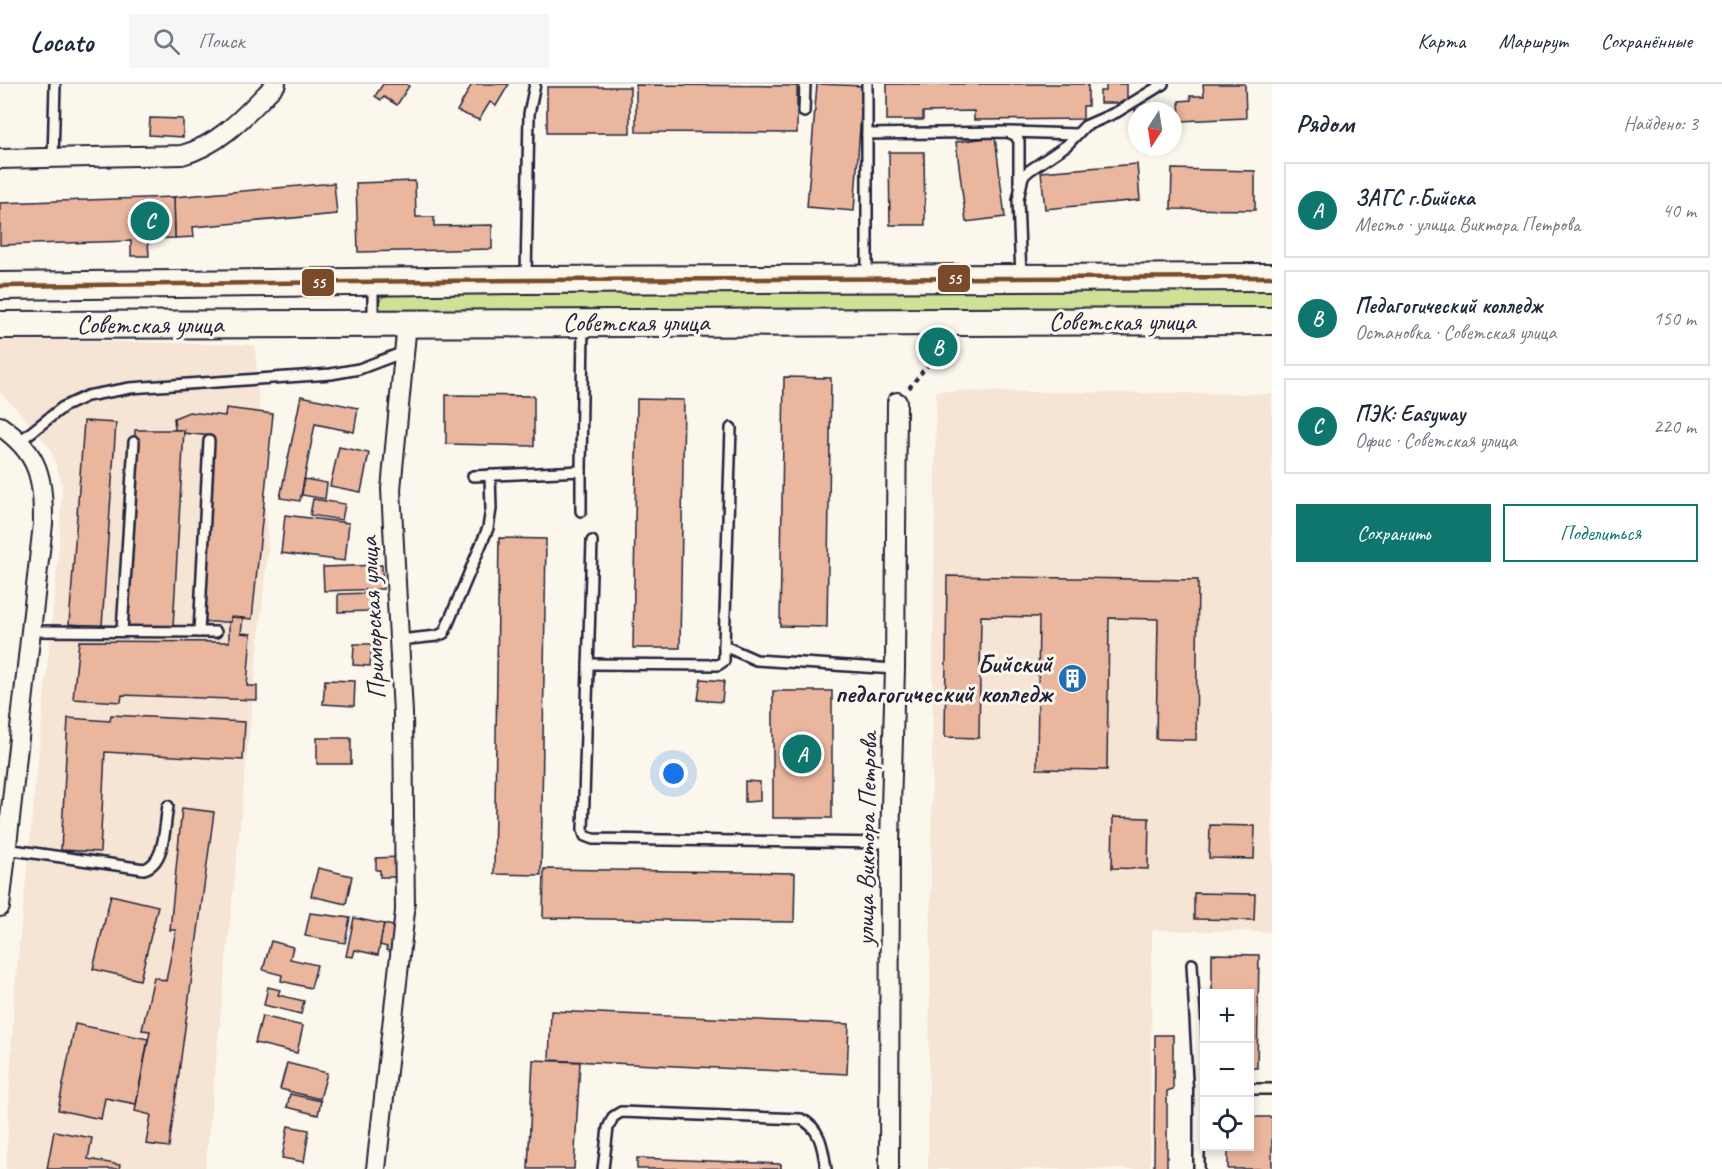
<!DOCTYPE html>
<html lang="ru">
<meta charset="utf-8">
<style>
body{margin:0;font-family:Caveat,sans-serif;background:#f6f6f7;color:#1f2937}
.controls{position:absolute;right:18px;bottom:18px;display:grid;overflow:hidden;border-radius:0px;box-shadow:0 3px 9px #0003}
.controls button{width:54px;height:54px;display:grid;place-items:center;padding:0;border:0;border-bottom:2px solid #e0e1e3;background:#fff;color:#1f2937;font:30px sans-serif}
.compass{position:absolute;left:1128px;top:18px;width:54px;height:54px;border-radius:50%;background:#fff;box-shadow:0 3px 9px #0003;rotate:192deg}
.you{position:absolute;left:674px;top:690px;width:21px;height:21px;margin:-15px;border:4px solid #fff;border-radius:50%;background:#1a73e8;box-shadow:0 0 0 9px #1a73e833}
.badge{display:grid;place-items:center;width:39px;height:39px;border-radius:50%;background:#0f766e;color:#fff;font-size:20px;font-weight:700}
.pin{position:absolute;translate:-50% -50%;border:3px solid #fff;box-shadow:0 2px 6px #0006}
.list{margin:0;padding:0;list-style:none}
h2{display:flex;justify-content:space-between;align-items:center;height:78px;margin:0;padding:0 24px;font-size:26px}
h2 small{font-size:20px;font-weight:400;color:#747a83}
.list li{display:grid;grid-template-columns:39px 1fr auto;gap:18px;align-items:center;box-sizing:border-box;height:96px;margin:0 12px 12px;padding:0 12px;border:2px solid #e0e1e3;border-radius:0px}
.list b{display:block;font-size:22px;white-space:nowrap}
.list p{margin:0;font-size:20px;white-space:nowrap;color:#747a83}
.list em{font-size:20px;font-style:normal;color:#747a83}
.actions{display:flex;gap:12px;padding:18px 24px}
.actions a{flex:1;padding:14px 0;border:2px solid #0f766e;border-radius:0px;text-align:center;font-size:21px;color:#0f766e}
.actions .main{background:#0f766e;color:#fff}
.icon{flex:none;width:33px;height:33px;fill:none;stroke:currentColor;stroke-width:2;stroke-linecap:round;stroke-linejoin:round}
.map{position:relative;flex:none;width:1272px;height:1085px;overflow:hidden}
header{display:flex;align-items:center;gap:36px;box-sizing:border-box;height:84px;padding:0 30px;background:#fff;border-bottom:2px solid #e0e1e3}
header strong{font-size:28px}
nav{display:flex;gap:33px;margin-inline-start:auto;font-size:21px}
.search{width:420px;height:54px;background:#f6f6f7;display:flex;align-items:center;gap:15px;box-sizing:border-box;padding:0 21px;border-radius:0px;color:#747a83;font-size:22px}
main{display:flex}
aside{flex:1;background:#fff}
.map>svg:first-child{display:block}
.built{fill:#f6e4d4}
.green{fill:#cee195;stroke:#788268;stroke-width:1.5}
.building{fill:#eab69d;stroke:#22223b;stroke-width:1.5}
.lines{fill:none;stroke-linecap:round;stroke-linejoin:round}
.service-casing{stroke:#22223b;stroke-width:14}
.minor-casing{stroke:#22223b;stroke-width:22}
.secondary-casing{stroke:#22223b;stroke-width:30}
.path{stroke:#22223b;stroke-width:4;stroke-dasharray:4.5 4.5;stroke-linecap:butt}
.service{stroke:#fbf7ec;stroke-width:9}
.minor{stroke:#fbf7ec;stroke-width:18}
.secondary{stroke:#fbf7ec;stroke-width:26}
.bus-1-casing{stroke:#fbf7ec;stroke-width:9}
.bus-1{stroke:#7a4b2a;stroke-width:4.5}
.labels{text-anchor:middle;stroke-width:6;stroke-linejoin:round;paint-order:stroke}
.street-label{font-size:26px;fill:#22223b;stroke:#fbf7ec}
.poi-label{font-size:26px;font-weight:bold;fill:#22223b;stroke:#fbf7ec;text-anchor:end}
.line-badge{stroke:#fbf7ec;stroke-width:2}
.badge-label{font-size:16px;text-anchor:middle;font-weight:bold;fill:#fff}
</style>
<header>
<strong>Locato</strong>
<div class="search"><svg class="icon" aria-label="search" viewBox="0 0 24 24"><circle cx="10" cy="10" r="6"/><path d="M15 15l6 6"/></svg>Поиск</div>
<nav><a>Карта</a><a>Маршрут</a><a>Сохранённые</a></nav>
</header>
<main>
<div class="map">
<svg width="1272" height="1085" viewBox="0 0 1272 1085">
<rect width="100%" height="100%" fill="#fbf7ec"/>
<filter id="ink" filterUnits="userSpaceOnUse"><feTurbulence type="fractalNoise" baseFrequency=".0167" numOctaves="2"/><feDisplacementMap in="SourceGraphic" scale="12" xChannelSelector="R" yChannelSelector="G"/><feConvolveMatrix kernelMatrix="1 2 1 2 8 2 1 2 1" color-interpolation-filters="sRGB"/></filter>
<g filter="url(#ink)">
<g class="built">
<path d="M0 255 255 261 268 464 205 1085H6L14 913 59 466 62 399 50 364 17 325 0 309Z"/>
<path d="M936 307 1272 310V848L1152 846 1150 1085H928Z"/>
</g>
<path class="green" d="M1272 204V228L383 229 379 222 381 214 391 210Z"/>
<g class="building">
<path d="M383 0H406L409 2 397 21 384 13 381 16 375 12Z"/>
<path d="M472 0H509L496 22 490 18 479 36 457 27Z"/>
<path d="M817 0 863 2 854 127 807 123Z"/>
<path d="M887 0H1088V22H1083V35L974 36V27L923 28V36H887Z"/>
<path d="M1106 0H1127V19H1100V7H1106Z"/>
<path d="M1203 0H1245L1246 34 1180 37 1179 17 1191 16 1190 12H1204Z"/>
<path d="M636 1 797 2V49L636 48Z"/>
<rect x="547" y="3" width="83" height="46"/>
<path d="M1155 23 1156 27H1137V44L1135 26Z"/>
<path d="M150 34 183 35V53L149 51Z"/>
<path d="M995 53 1005 133 966 138 956 58Z"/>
<path d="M889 68H924L925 141H890Z"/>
<path d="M1137 80 1140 116 1045 125 1041 88Z"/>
<path d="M1172 85 1255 87V126L1171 125Z"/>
<path d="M415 97 416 133H434V142L492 141V165L358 168 356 99Z"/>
<path d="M334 99 337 130 193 143 194 153 175 154 174 113Z"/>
<path d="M174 113 175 154 148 155 149 172H131V157L0 161V119Z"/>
<path d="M784 293 831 294 827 543 780 542Z"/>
<path d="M446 311 534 312V362L446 360Z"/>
<path d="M301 312 358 324 354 348 315 340 300 417 280 414Z"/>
<path d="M637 315 684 316 680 564H633Z"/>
<path d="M226 324 273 330 252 535 231 533V538H202L212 352 183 349 184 346H175L174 334 189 328 225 332Z"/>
<path d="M84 337 116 339 102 542 69 540Z"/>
<path d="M135 346H184L173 543 128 542Z"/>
<path d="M339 363 369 369 361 408 330 402Z"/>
<path d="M304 395 327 399 325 415 302 411Z"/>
<path d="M313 415 345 420 342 436 310 431Z"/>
<path d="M285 431 349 439 345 477 281 469Z"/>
<path d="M499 454 546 455 541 791 494 790Z"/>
<path d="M382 481 383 505 324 507 323 483Z"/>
<path d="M947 492 1198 496 1196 656 1156 655 1158 535 1109 534 1107 686 1037 685 1039 533 981 532 979 654 945 653Z"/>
<path d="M370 509V527L338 528V510Z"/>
<path d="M231 533 243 534 241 549 251 550 247 602H257V616L122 611 121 618 73 615 79 557 229 558V538H231Z"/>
<path d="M354 560H372L370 582 353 581Z"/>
<path d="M701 595 724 597 722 618 698 616Z"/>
<path d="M325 596 355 597 354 622 323 620Z"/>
<rect x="773" y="607" width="59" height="127"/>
<path d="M111 631 245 638 243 676 105 668 100 768 61 766 68 634 110 637Z"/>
<rect x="317" y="654" width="34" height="26"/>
<path d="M745 697 760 698V717L745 718Z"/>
<path d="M182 724 214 728 169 1063 146 1060 151 1031 135 1027 150 947 142 946 154 893 166 897 176 846H170Z"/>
<path d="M1113 733 1149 734 1148 785 1112 784Z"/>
<path d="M1210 741 1255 742 1254 775 1209 774Z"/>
<path d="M399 773 400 793H380V786H376V774Z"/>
<path d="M318 784 352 792 346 820 311 812Z"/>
<path d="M544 785 795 789 794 838 543 834Z"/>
<path d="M1194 809 1255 810 1254 836 1194 835Z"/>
<path d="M111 811 158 822 140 896 93 885Z"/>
<path d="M310 829 350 834 345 859 305 852Z"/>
<path d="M354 834 384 840 378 871 355 866 353 873 346 872Z"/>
<path d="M384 840 398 843 393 868 386 866 387 863 380 861Z"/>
<path d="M271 857 293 863 290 875 317 881 311 904 281 897 282 891 263 886Z"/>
<path d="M1212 870 1259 871 1257 984H1250V910H1212Z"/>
<path d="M268 903 280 906 278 911 304 917 301 930 264 921Z"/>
<path d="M551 927 849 940 847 990 549 976Z"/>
<path d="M262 932 303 942 297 969 255 959Z"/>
<path d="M75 940 148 955 136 1020 105 1014 101 1035 58 1026Z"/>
<path d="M1155 951H1173V1005L1167 1007V1085H1154Z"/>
<path d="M533 976 580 978 574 1085H528Z"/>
<path d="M287 979 327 989 320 1015 280 1005Z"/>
<path d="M290 1010 321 1017 318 1031 287 1023Z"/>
<path d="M1250 1033H1272V1085H1228V1062H1250Z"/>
<path d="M288 1042 309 1046 304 1078 282 1074Z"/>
<path d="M54 1047 92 1054 88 1075 120 1081 119 1085H47Z"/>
<path d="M637 1074 781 1080V1085H637Z"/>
</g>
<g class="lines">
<defs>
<g id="service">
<path d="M867 0V193"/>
<path d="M804 28 805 0"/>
<path d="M1010 48 1077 50"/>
<path d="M867 50 1007 48 1015 51 1019 57V99"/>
<path d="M53 75 55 0"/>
<path d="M1021 193 1018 116 1023 92 1030 86 1067 61 1085 42 1117 28 1163 0"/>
<path d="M526 194 529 30 535 0"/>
<path d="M373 200V237"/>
<path d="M731 344 724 562 756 576 895 585"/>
<path d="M20 357 63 323 87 312 130 304 331 290 359 285 404 268"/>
<path d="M473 392 581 387 583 241"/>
<path d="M581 427V387"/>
<path d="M592 457 583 746 585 752 593 755 890 759"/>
<path d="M31 547 216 548"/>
<path d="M122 547 134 358"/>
<path d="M199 548 209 357"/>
<path d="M399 556 437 552 444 549 488 444 491 425 490 391"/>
<path d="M588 580 718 581 724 577V562"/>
<path d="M6 765 144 785C166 779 164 742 168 722"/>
<path d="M1192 880 1199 1005V1085"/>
<path d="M1250 1005H1272"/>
<path d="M603 1085 608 1044 613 1033 621 1028 801 1035C821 1044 823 1065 826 1085"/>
</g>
<g id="minor">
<path d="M0 75 182 71C222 60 247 29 276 0"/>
<path d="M0 342C40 370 43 394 43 440L0 823"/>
<path d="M376 1085 405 827 403 629 391 405 407 239"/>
<path d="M889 1085 890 759 895 585 897 318"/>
</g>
<g id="secondary">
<path d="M0 202 526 196 1272 193"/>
<path d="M0 241 1272 237"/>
</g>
</defs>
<use href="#service" class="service-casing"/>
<use href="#minor" class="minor-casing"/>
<use href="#secondary" class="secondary-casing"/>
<path class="path" d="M909 304 944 261"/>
<use href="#service" class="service"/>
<use href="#minor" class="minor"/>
<use href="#secondary" class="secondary"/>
<defs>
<path id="bus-1" d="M0 202 526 196 1272 193"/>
</defs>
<use href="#bus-1" class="bus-1-casing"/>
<use href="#bus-1" class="bus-1"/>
</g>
</g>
<defs>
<symbol id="building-disc" viewBox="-11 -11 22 22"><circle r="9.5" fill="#1f6fb2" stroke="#fbf7ec"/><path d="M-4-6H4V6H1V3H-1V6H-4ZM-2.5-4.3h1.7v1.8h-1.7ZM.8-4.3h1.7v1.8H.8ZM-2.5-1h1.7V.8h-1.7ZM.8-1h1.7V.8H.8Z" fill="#fff"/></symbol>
</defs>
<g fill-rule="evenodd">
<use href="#building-disc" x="1056" y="578" width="33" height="33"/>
</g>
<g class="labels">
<g class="street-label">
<text x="1122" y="246">Советская улица</text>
<text x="636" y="247">Советская улица</text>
<text x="150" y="249">Советская улица</text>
<text transform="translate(372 534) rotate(-93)" y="9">Приморская улица</text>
<text transform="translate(866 755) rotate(-89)" y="9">улица Виктора Петрова</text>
</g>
<g class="poi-label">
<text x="1052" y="588">Бийский<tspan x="1052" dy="30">педагогический колледж</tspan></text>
</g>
</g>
<g class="line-badge">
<rect x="937" y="180" width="34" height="29" rx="6" fill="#7a4b2a"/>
<rect x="301" y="184" width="34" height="29" rx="6" fill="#7a4b2a"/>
</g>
<g class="badge-label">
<text x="954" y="200">55</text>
<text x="318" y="204">55</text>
</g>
</svg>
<div class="controls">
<button>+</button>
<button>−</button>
<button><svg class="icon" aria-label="locate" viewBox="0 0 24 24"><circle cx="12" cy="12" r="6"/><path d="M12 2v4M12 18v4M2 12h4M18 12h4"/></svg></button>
</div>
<svg class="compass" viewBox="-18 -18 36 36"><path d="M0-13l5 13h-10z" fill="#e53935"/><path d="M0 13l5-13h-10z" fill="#747a83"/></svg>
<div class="you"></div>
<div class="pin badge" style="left:802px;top:670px">A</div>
<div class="pin badge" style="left:938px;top:263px">B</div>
<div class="pin badge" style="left:150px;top:137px">C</div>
</div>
<aside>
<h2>Рядом<small>Найдено: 3</small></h2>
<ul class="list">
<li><span class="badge">A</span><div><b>ЗАГС г.Бийска</b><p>Место · улица Виктора Петрова</p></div><em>40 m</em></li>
<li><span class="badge">B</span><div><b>Педагогический колледж</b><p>Остановка · Советская улица</p></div><em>150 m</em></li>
<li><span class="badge">C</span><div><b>ПЭК: Easyway</b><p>Офис · Советская улица</p></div><em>220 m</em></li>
</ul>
<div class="actions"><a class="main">Сохранить</a><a>Поделиться</a></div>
</aside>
</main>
